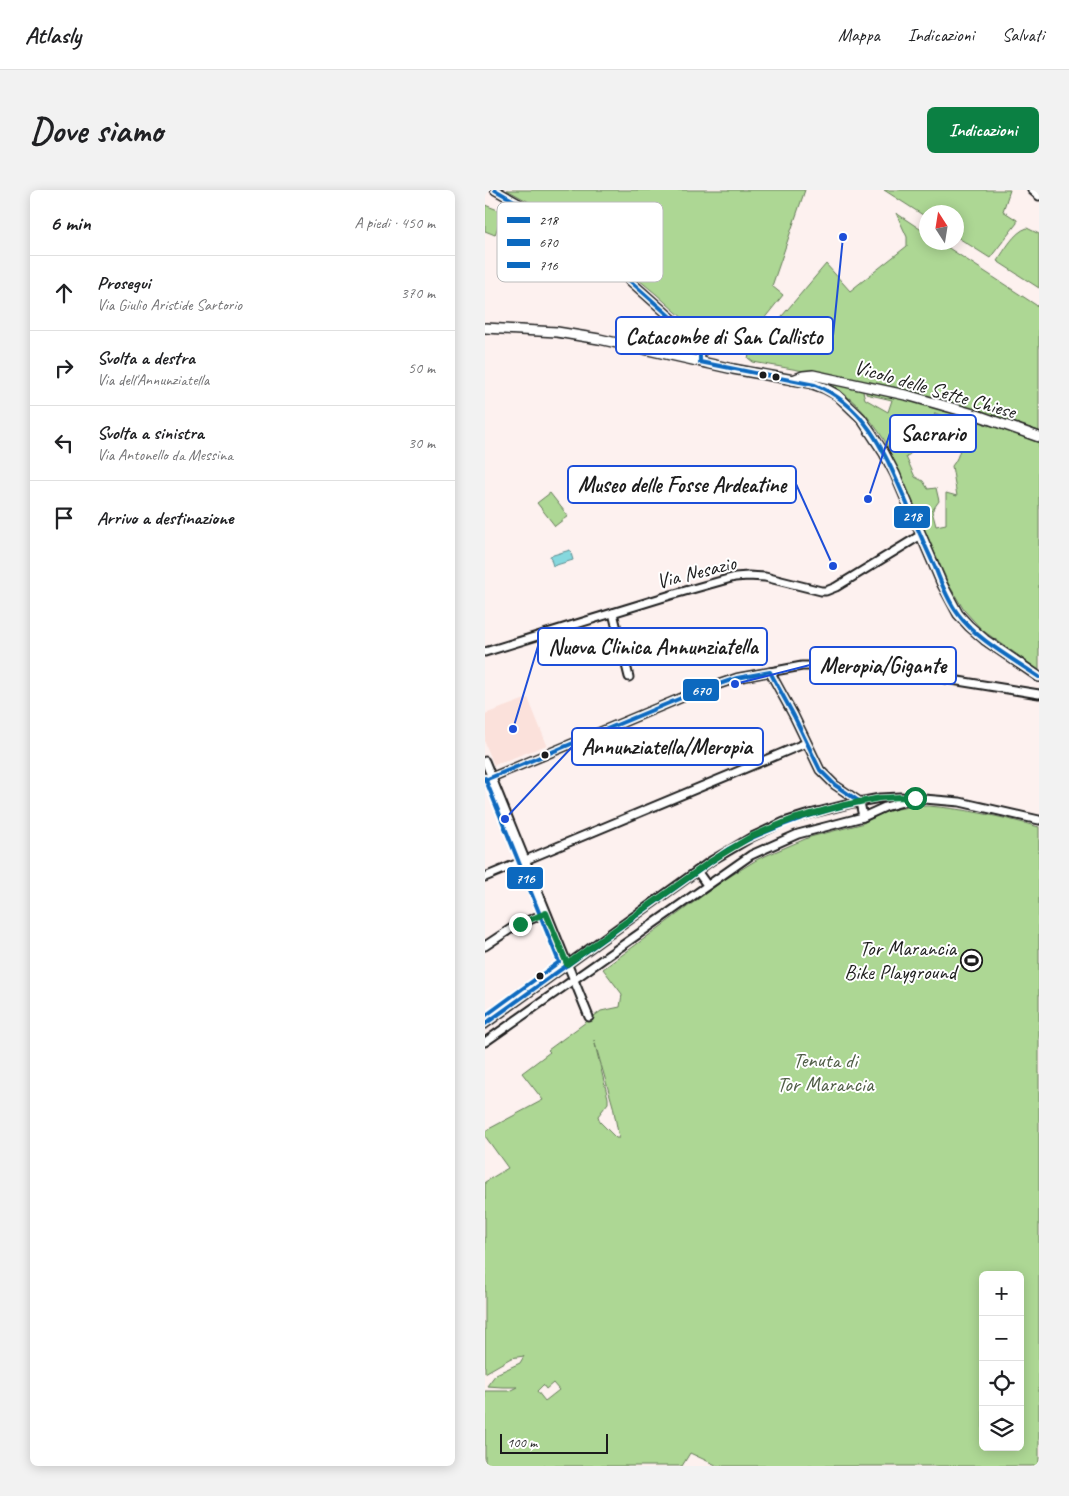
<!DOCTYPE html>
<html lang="it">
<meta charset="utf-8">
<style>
body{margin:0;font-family:Caveat,sans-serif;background:#f2f2f2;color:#202124}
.controls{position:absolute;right:15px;bottom:15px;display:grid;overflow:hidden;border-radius:8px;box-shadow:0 2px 12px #0003}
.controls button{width:45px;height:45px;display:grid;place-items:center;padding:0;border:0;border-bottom:1px solid #e0e0e0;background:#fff;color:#202124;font:25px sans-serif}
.compass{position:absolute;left:434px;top:15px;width:45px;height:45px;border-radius:50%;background:#fff;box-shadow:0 2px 12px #0003;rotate:348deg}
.scale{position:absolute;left:15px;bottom:12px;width:108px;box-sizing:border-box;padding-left:5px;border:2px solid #1c1c1c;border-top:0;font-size:14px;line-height:18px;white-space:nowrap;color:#1c1c1c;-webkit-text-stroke:4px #fff;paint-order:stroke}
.stop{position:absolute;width:15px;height:15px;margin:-11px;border:4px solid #0b8043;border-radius:50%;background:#fff}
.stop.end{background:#0b8043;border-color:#fff;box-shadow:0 1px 5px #0008}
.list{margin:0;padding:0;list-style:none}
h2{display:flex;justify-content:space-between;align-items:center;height:65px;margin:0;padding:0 20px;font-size:21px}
h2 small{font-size:16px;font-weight:400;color:#757577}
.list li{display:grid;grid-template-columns:32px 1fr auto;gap:15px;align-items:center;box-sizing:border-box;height:75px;padding:0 20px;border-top:1px solid #e0e0e0}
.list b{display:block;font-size:19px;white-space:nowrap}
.list p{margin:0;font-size:16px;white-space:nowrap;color:#757577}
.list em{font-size:16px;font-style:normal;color:#757577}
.icon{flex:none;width:28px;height:28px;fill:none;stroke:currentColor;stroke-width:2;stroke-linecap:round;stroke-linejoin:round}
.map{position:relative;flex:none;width:554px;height:1276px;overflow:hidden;border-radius:8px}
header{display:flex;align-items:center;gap:30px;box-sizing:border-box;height:70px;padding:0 25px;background:#fff;border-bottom:1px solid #e0e0e0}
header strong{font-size:24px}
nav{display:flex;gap:28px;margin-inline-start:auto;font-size:18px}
.intro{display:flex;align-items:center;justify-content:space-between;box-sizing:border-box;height:120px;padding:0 30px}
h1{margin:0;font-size:35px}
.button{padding:12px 22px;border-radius:8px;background:#0b8043;color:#fff;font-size:18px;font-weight:700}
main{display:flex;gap:30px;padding:0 30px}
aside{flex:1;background:#fff;border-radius:8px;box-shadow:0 2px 12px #0003}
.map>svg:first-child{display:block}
.built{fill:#fbe1db}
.green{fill:#add794;stroke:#647a58;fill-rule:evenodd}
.water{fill:#86d8de;stroke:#5c8d90}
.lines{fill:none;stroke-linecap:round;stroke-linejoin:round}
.minor-casing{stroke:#1c1c1c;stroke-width:11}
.major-casing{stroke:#1c1c1c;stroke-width:12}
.minor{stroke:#fff;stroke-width:7}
.major{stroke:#fff;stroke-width:9}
.bus-1-casing{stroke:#fff;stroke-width:8}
.bus-2-casing{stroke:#fff;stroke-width:8}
.bus-3-casing{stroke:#fff;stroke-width:8}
.bus-1{stroke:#0c69bf;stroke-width:4}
.bus-2{stroke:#0c69bf;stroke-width:4}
.bus-3{stroke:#0c69bf;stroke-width:4}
.route{stroke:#0b8043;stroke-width:6}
.bus-dot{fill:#1c1c1c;stroke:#fff;stroke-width:2}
.labels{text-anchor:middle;stroke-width:4;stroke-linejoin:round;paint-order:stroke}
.street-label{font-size:21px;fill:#1c1c1c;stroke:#fff}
.poi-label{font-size:21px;fill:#1c1c1c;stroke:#fff;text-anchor:end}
.park-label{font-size:21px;fill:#4f5d46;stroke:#fff}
.key{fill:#fff;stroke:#bbb;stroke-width:1}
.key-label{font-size:14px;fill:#1c1c1c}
.leader{fill:none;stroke:#1d4ed8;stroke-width:2}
.callout-dot{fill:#1d4ed8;stroke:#fff;stroke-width:2}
.callout{fill:#fff;stroke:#1d4ed8;stroke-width:2}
.callout-label{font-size:22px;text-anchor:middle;font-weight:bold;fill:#1c1c1c}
.line-badge{stroke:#fff;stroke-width:2}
.badge-label{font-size:14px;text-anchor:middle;font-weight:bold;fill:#fff}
</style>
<header>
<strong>Atlasly</strong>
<nav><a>Mappa</a><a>Indicazioni</a><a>Salvati</a></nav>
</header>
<div class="intro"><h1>Dove siamo</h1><a class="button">Indicazioni</a></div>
<main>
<aside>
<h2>6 min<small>A piedi · 450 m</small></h2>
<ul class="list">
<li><svg class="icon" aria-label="ahead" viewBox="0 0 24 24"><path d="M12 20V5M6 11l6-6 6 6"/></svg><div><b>Prosegui</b><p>Via Giulio Aristide Sartorio</p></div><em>370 m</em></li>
<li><svg class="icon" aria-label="right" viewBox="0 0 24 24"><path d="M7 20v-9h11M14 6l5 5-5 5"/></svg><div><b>Svolta a destra</b><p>Via dell'Annunziatella</p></div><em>50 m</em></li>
<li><svg class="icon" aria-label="left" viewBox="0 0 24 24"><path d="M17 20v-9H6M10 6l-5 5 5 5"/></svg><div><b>Svolta a sinistra</b><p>Via Antonello da Messina</p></div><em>30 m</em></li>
<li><svg class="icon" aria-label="arrive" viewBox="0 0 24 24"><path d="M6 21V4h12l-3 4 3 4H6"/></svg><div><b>Arrivo a destinazione</b></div></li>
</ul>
</aside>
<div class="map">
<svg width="554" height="1276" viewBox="0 0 554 1276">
<rect width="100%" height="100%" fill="#fdf1ef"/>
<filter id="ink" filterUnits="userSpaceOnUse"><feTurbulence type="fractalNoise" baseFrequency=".02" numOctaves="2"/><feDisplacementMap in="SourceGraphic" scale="10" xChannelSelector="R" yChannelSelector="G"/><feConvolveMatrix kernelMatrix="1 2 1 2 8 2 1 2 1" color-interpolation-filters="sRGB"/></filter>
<g filter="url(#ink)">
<path class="built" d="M43 508 62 555 9 575 0 553V524Z"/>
<g class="green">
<path d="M22 0H320L287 96 298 105 254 160C246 165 238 162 231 158L171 104 96 42 77 30Z"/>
<path d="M399 0H525L518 21 532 30V33L505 68 472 47V22H442L441 27Z"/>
<path d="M0 15 18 22 10 45 0 41Z"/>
<path d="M411 23 441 43 442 52 456 53 554 117V241L503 224 409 197 268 172 263 168 264 165 341 74 365 101 422 56V47Z"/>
<path d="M542 38 554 44V98L512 71C520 60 529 42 542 38Z"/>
<path d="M344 193 377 198 380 209 403 222 407 210 381 204V199L429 211 497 230 499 234 503 236 509 234 554 250V480L497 440 479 420 464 395 400 251C383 225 370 210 344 193ZM450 223 461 227 460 233H458L457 236 464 239 466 237 481 241C474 253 477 264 467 276L472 306 461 303V334L451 336 447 321 454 311 451 298 443 299 438 291 430 287 421 267 443 250 442 241 428 235 429 231 442 237H447Z"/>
<path d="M65 303 83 326 70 336 52 313Z"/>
<path d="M443 616C481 619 518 627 554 637V1276H233L205 1263 197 1276H0V1201H24L32 1197H17L2 1196 11 1184 35 1173 39 1166 26 1168 0 1183V992L23 978 0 946V941L58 910 37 883 65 862 63 860 116 821 135 817 137 804 118 779 239 690 273 669 325 647 376 634 402 621 423 617ZM109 850 128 916 134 948H131L115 932 113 926 123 913V908ZM498 1085H535V1257H498ZM68 1193 74 1200 60 1211 52 1201 58 1195 61 1199Z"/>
</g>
<path class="water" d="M85 360 88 370 68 376 65 366Z"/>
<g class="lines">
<defs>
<g id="minor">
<path d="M10 0 91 46 134 81 209 148C216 156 217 162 215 172"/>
<path d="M547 0 554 6"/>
<path d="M128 423 144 487"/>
<path d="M0 462 186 405 250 387 263 386 280 387 336 401H341L351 397 436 345"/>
<path d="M285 482 309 526 335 580 350 595 375 612"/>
<path d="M0 571 104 827"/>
<path d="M0 590 208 503 252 488 317 476H368L399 479 554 504"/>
<path d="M375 612 378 627"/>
<path d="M212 681 222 695"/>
<path d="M0 687 321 553"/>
<path d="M0 756 30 736 61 723"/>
<path d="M0 834 226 671 267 647 299 632 321 625 368 613 395 608 415 607 475 612 554 630"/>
<path d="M0 852 266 665 313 644 378 627 400 617 425 610"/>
</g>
<g id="major">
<path d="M0 138 72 142 114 149 248 179 325 193 339 198 352 205 376 228 399 263 410 284 457 394 473 424 484 436 500 450 554 487"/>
<path d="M308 190 318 186 328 185 425 206 492 225 554 247"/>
</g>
</defs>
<use href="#minor" class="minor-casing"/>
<use href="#major" class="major-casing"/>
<use href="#minor" class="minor"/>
<use href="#major" class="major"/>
<defs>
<g id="bus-1">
<path d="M10 0 91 46 134 81 209 148 215 159V172"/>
<path d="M215 172 330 195C380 215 399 261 419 307 429 330 439 354 450 377 456 393 463 411 473 424 492 450 528 469 554 487"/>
</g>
<g id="bus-2">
<path d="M0 590 208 503 252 488 285 482 309 526 335 580 350 595 375 612"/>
<path d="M0 834 244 659C286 637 329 622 375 612"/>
</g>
<path id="bus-3" d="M0 588 74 772 0 826"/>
</defs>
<use href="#bus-1" class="bus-1-casing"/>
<use href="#bus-2" class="bus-2-casing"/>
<use href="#bus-3" class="bus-3-casing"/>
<use href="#bus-1" class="bus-1"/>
<use href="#bus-2" class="bus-2"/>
<use href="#bus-3" class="bus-3"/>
</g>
</g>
<g class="lines" filter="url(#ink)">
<path class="route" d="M35 734 61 723 82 774 226 671 267 646 308 629 359 615 395 608 415 607 430 608"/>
</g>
<defs>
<symbol id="stadium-ring" viewBox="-11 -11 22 22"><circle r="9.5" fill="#fff" stroke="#1c1c1c" stroke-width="1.5"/><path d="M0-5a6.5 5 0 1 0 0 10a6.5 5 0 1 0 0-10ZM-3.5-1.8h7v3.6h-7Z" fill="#1c1c1c"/></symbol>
</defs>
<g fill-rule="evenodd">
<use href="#stadium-ring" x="474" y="758" width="25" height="25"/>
</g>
<g class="bus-dot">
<circle cx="278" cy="185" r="4.5"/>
<circle cx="291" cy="187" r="4.5"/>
<circle cx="60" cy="565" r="4.5"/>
<circle cx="55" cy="786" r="4.5"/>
</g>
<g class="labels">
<g class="street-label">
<text transform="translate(450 199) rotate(16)" y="7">Vicolo delle Sette Chiese</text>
<text transform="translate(211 382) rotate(-14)" y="7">Via Nesazio</text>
</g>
<g class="poi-label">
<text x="471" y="765">Tor Marancia<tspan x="471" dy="24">Bike Playground</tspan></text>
</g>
<g class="park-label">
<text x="340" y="877">Tenuta di<tspan x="340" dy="24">Tor Marancia</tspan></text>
</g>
</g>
<rect x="12" y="12" width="166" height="80" rx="8" class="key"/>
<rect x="22" y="27" width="23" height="6" fill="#0c69bf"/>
<rect x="22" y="49" width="23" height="7" fill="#0c69bf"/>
<rect x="22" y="72" width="23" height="6" fill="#0c69bf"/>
<g class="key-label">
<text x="54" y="35">218</text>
<text x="54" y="57">670</text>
<text x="54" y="80">716</text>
</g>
<path class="leader" d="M358 47L348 146M383 309L405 243M348 376L311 294M28 539L53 456M250 494L325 475M20 629L87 557"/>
<g class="callout-dot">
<circle cx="358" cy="47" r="5"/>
<circle cx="383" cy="309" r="5"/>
<circle cx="348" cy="376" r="5"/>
<circle cx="28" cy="539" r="5"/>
<circle cx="250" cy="494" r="5"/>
<circle cx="20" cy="629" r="5"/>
</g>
<g class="callout">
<rect x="131" y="127" width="217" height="37" rx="5"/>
<rect x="405" y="225" width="86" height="37" rx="5"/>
<rect x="83" y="276" width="228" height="37" rx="5"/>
<rect x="53" y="438" width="229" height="37" rx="5"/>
<rect x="325" y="457" width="146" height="37" rx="5"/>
<rect x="87" y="538" width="191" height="37" rx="5"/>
</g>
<g class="callout-label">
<text x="239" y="154">Catacombe di San Callisto</text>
<text x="448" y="251">Sacrario</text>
<text x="197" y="302">Museo delle Fosse Ardeatine</text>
<text x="168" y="464">Nuova Clinica Annunziatella</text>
<text x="398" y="483">Meropia/Gigante</text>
<text x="182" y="564">Annunziatella/Meropia</text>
</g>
<g class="line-badge">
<rect x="408" y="315" width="38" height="24" rx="5" fill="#0c69bf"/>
<rect x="197" y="488" width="38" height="24" rx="5" fill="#0c69bf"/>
<rect x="21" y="676" width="38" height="24" rx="5" fill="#0c69bf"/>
</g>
<g class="badge-label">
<text x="427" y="331">218</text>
<text x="216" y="505">670</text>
<text x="40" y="693">716</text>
</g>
</svg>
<div class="controls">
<button>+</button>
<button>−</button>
<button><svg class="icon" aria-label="locate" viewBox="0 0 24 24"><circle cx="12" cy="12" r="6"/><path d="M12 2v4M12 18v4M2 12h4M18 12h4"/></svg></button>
<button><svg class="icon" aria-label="layers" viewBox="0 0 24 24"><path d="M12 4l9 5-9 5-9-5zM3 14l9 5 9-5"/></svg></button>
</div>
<svg class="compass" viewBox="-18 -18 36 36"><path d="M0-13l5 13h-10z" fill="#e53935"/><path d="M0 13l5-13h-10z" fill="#757577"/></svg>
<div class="scale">100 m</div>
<div class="stop" style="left:430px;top:608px"></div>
<div class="stop end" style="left:35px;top:734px"></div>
</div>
</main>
